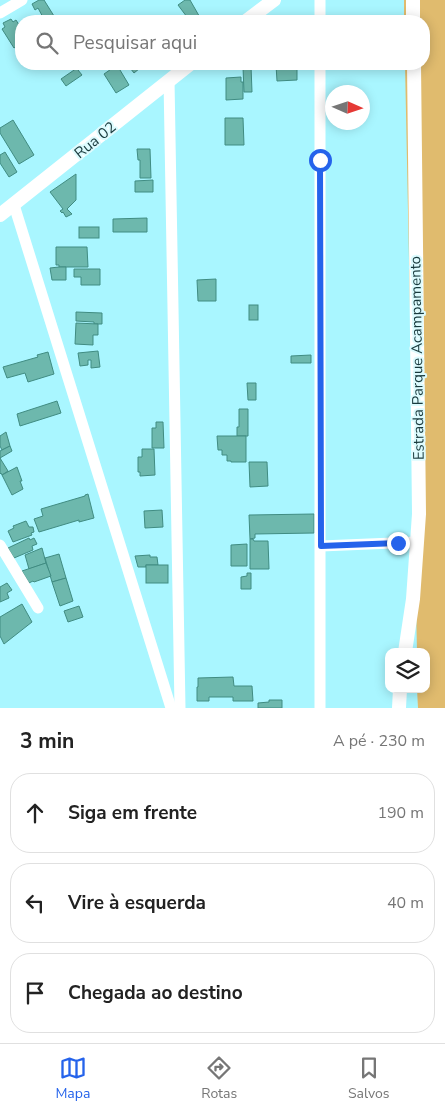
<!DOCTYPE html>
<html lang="pt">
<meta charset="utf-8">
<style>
body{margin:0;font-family:"Nunito Sans",sans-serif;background:#f2f2f2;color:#222}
.controls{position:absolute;right:15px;bottom:15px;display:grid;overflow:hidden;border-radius:10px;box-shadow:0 2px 12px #0003}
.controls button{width:45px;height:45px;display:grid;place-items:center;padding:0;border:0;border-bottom:1px solid #e0e0e0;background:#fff;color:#222;font:25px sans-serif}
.compass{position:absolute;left:325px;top:85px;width:45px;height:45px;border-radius:50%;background:#fff;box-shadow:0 2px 12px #0003;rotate:93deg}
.stop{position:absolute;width:15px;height:15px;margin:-11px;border:4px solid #2563eb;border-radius:50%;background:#fff}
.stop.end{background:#2563eb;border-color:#fff;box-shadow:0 1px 5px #0008}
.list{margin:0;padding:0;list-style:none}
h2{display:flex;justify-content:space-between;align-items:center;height:65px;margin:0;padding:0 20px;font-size:21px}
h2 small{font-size:16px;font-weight:400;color:#767676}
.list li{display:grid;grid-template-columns:32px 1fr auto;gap:15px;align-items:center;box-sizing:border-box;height:80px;margin:0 10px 10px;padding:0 10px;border:1px solid #e0e0e0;border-radius:20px}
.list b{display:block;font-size:19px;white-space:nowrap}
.list em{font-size:16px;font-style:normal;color:#767676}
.icon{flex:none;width:28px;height:28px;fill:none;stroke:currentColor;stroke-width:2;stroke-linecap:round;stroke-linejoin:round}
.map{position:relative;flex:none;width:445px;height:708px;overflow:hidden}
.search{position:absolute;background:#fff;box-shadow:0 2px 12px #0003;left:15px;right:15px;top:15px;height:55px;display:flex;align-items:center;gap:12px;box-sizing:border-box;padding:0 18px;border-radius:20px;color:#767676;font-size:19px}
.sheet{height:335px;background:#fff}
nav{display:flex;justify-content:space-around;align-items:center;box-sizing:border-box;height:70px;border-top:1px solid #e0e0e0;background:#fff;font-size:14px;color:#767676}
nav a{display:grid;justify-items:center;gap:2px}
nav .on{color:#2563eb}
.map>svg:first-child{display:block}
.green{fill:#e0bb6e}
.building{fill:#6db8ad;stroke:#408c82}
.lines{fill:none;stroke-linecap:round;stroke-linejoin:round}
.minor{stroke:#fff;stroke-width:11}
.tertiary{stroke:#fff;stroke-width:14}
.route{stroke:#2563eb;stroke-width:6}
.labels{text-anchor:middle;stroke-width:4;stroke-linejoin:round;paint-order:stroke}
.street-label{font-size:15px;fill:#193a3d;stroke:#ddfbfe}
</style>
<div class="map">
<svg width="445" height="708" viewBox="0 0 445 708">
<rect width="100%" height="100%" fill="#a9f6ff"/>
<path class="green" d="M404 0H445V708H418L417 689H426V652H417L405 64H424V21H404Z"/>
<g class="building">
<path d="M39 0H44L54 16 45 21 38 8 35 10 32 4Z"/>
<path d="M185 0H190L202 21H190L178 5Z"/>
<path d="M11 19 13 22 16 20 21 28V43L14 48 2 29 5 27 3 23Z"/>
<path d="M80 64 82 68 78 70 82 75 66 86 61 79 77 68 75 66Z"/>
<path d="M127 64H145L134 73Z"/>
<path d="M297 64V80L277 81 276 65Z"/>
<path d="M117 65 129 85 116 93 104 74Z"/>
<path d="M251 66 252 92H244L243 67Z"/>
<path d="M241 77V82H243V99L226 100V78Z"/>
<path d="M225 118H243L244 145H225Z"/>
<path d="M13 120 34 155 19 164 0 133V128Z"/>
<path d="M137 149H150L151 178H140V160H138Z"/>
<path d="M5 152 17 172 9 177 0 163V155Z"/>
<path d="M76 174V200L67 209 72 214 66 217 63 212 62 213 60 211 63 209 50 192Z"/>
<path d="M153 180V192H135V181Z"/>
<path d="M147 218V232H113V219Z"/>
<rect x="79" y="227" width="20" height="11"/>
<path d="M56 247H87L88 267H59V265H56Z"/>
<path d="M59 267H66V280H52L50 268Z"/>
<path d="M74 269H100V285H81V277H74Z"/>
<path d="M216 279V301H198L197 280Z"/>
<rect x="249" y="305" width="9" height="15"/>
<path d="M76 312 102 313V324H94V322L76 321Z"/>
<path d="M76 323 98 324V335H93V345L75 344Z"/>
<path d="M98 351 100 367 91 368V360H88V365L80 366 78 353Z"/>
<path d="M48 352 54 374 28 382 25 373 7 378 3 367 38 357 37 355Z"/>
<path d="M311 355V363H291V356Z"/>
<path d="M247 383H256V400H248Z"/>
<path d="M57 401 61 413 20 426 17 414Z"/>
<path d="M239 409H248V436H237V427H239Z"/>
<path d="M156 422H163L164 448H152V428H156Z"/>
<path d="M6 432 10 446 2 450 0 446V436Z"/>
<path d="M217 436H246V462H231V461H227V455H222V450H218Z"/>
<path d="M10 446 12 451 0 458 8 471 2 475 1 473 0 474V451Z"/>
<path d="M142 449H154L155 475 140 476V472H138V457H142Z"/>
<path d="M249 462H267L268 486 250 487Z"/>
<path d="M17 467 22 481H20L23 489 12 495 2 475Z"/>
<path d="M88 494 94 518 79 522V520L39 532 34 519 43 516 41 509 85 496V495Z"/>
<path d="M162 510 163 527 145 528 144 511Z"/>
<path d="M314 514V533L255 534V538L250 539 249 515Z"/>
<path d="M26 521 29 527H33L34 532 31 533 32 535 13 542 8 531 14 528 13 526Z"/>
<path d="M29 538 30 540 34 538 37 544 32 546 33 550 14 558 8 548Z"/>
<path d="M250 539H253L254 541H268L269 569H250Z"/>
<path d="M247 544V566H231V545Z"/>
<path d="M42 548 46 563 29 569 25 555Z"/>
<path d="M59 554 66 578 52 582 45 558Z"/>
<path d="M150 555V557H157L158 565H146V567H138L135 556Z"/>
<path d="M46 563 51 576 34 582 33 581 29 583 22 571Z"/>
<rect x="146" y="565" width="22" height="18"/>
<path d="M247 573H251V589H241V577L247 576Z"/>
<path d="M66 578 73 601 60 606 52 582Z"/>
<path d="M7 583 12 590 7 593 9 598 0 602V587Z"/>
<path d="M22 604 32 622 4 644 0 636V617Z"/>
<path d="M79 606 83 617 68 622 64 611Z"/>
<path d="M233 677 234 686H252L253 701H233V697H209V701H197V687H198V678Z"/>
<path d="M269 700H282V708H258V703L269 702Z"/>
</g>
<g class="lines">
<g class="minor">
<path d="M320 0V21"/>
<path d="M0 13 22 0"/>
<path d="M169 80 180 708"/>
<path d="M14 205 171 708"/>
<path d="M0 545 38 608"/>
<path d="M321 546 417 542"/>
<path d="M320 708V64"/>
</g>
<g class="tertiary">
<path d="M413 0V21"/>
<path d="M246 21 274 0"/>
<path d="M0 215 190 64"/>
<path d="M405 652 413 599 419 514 414 64"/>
<path d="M399 708 400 689"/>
</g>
</g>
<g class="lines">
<path class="route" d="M320 160 321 546 398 543"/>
</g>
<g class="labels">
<g class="street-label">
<text transform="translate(95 140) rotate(-39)" y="5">Rua 02</text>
<text transform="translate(417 358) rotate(-91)" y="5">Estrada Parque Acampamento</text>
</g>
</g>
</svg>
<div class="controls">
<button><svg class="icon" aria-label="layers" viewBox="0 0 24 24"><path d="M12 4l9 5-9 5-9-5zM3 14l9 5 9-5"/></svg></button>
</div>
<svg class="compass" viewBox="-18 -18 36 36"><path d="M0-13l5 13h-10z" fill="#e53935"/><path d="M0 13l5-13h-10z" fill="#767676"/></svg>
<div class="stop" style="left:320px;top:160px"></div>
<div class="stop end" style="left:398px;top:543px"></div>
<div class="search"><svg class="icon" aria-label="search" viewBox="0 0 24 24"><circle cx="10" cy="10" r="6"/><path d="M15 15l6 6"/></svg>Pesquisar aqui</div>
</div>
<section class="sheet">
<h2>3 min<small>A pé · 230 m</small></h2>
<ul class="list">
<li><svg class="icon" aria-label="ahead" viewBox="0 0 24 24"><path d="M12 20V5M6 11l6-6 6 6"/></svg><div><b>Siga em frente</b></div><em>190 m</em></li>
<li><svg class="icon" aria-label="left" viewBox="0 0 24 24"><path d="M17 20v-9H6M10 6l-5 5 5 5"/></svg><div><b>Vire à esquerda</b></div><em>40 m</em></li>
<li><svg class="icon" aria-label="arrive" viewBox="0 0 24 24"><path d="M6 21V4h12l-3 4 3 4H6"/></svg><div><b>Chegada ao destino</b></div></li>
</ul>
</section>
<nav>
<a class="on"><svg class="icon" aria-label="map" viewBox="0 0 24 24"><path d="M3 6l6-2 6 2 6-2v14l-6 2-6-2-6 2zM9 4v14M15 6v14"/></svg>Mapa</a>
<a><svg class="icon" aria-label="directions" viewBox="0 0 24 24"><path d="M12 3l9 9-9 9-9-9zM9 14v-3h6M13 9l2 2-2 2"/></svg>Rotas</a>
<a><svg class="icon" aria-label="saved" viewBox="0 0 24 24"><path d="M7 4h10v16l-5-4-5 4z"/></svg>Salvos</a>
</nav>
